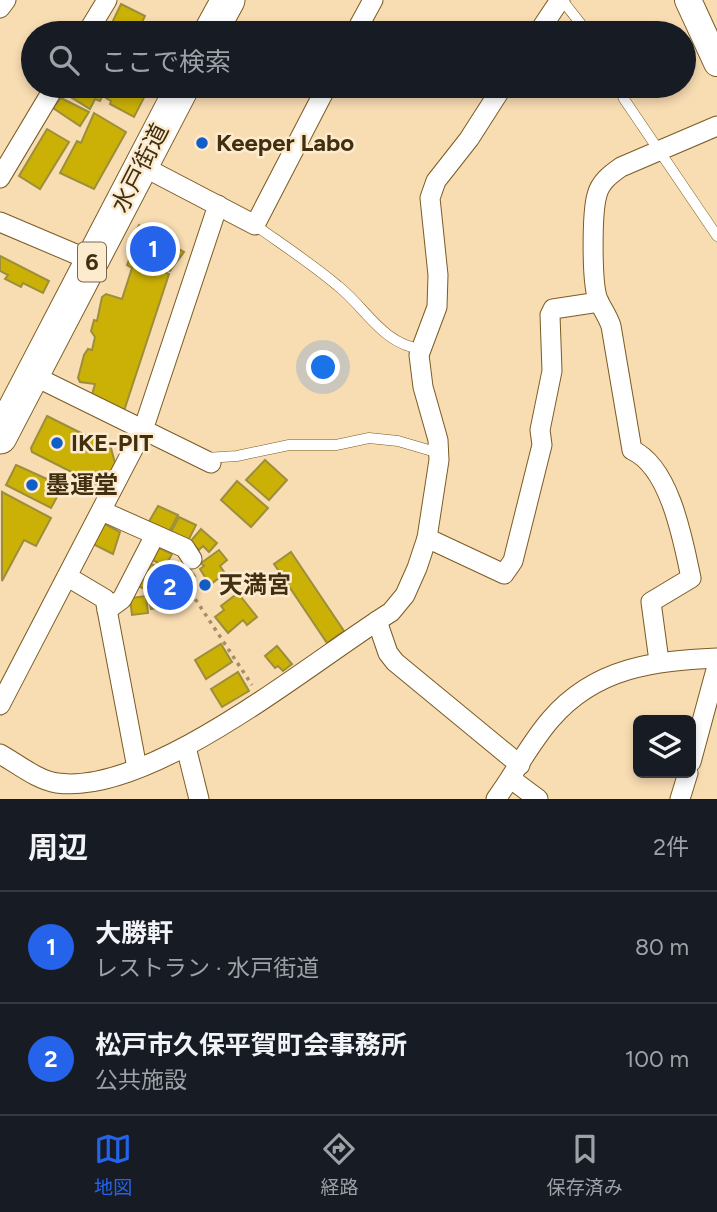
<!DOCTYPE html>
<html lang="ja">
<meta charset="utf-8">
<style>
body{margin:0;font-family:Figtree,"Noto Sans JP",sans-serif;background:#242831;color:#f1f3f6}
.controls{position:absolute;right:21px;bottom:21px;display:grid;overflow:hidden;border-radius:10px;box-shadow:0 4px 10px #0003}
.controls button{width:63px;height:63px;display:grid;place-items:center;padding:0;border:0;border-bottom:2px solid #363941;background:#171b24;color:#f1f3f6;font:35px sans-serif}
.you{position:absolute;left:324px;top:368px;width:24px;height:24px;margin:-18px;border:5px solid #fff;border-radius:50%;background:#1a73e8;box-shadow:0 0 0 10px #1a73e833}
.badge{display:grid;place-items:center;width:46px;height:46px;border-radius:50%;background:#2563eb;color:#fff;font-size:23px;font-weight:700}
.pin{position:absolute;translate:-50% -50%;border:4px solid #fff;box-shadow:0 2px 7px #0006}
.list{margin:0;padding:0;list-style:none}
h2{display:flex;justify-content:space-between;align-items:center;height:91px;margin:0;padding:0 28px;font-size:30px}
h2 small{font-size:23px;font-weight:400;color:#9ea1a6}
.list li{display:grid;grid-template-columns:46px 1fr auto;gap:21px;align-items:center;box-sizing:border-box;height:112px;padding:0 28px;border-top:2px solid #363941}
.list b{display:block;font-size:26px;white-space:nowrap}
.list p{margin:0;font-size:23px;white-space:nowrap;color:#9ea1a6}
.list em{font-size:23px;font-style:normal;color:#9ea1a6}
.icon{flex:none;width:38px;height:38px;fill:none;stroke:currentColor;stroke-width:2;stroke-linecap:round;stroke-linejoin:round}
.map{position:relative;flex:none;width:717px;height:799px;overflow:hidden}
.search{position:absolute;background:#171b24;box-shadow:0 4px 10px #0003;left:21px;right:21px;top:21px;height:77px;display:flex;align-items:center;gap:18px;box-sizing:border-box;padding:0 24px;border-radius:38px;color:#9ea1a6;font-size:26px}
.sheet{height:315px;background:#171b24}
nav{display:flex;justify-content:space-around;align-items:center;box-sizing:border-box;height:98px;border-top:2px solid #363941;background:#171b24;font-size:19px;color:#9ea1a6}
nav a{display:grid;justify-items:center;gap:4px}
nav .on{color:#2563eb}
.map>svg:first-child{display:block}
.building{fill:#cbb106;stroke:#9d8e3b;stroke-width:2}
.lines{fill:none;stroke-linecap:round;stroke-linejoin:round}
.lane-casing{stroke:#7b5b22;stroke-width:11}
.street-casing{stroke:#7b5b22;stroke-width:21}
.secondary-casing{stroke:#7b5b22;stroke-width:28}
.highway-casing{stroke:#7b5b22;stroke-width:35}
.path{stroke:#a58d68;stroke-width:3.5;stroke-dasharray:3.5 5;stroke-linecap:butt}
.lane{stroke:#fff;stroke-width:10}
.street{stroke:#fff;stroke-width:19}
.secondary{stroke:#fff;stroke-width:26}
.highway{stroke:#fff;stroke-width:33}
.poi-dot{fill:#115ec8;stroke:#fdebcf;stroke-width:2.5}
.labels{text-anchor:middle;stroke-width:5;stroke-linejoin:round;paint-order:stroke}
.shield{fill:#fdebcf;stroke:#796749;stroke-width:2}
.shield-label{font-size:23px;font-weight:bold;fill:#412f10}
.poi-label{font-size:24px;font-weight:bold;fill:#412f10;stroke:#fdebcf;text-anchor:start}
.street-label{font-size:24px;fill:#412f10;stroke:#fdebcf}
</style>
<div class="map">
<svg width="717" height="799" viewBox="0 0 717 799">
<rect width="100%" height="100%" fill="#f8dcb2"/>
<g class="building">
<path d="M121 4 145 16 137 33H123L110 27Z"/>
<path d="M73 86H97L105 91 100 101 95 99 90 109 69 96Z"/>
<path d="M119 86H150L134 117 110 104 111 101 106 98 110 90 115 92Z"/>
<path d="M61 98 89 112 80 126 53 108Z"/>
<path d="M94 113 126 132 94 189 60 173 77 141 81 143Z"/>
<path d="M47 129 69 142 40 189 19 176Z"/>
<path d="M139 225 184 252 170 271 127 251Z"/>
<path d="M131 255 169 274 124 411 91 398 95 384 80 382 78 378 84 355 88 349 92 350 95 337 91 331 94 320 97 321 102 297 106 294 122 299 132 268 127 265Z"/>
<path d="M0 256 49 281 43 293 23 283 21 287 5 279 8 275 0 271Z"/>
<path d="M47 416 111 448 115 463 103 488 32 452 31 448Z"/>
<path d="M265 460 287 480 269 500 246 480Z"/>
<path d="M16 465 56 483 51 494 57 497 51 508 6 485Z"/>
<path d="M237 481 268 508 251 527 221 500Z"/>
<path d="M2 492 51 518 36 546 24 540 2 581Z"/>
<path d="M158 506 178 515 168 534 147 525Z"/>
<path d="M179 517 196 525 188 541 171 532Z"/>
<path d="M103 523 120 532 113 554 93 544Z"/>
<path d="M201 529 217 543 209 552 203 546 199 550 190 542Z"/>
<path d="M159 548 172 554 165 567 153 560Z"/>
<path d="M219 550 227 560 220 566 225 573 210 585 200 569 204 566 201 563Z"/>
<path d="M291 552 344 631 327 643 274 564Z"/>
<path d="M178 562 182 567 186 564 195 576 178 589 169 576 174 572 170 568Z"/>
<path d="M149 563 160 568 150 586 142 588 138 586Z"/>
<path d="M157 588 158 595 167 593 169 607 151 609 147 589Z"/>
<path d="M238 593 257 617 247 625 243 620 228 633 215 617 224 610 221 606Z"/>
<path d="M146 596 148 613 132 615 130 598Z"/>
<path d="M221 644 232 662 206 679 195 660Z"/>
<path d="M277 646 292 664 283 671 278 666 275 668 265 656Z"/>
<path d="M238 672 249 691 222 707 211 689Z"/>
</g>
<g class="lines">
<defs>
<g id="lane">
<path d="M562 0 588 33"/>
<path d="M619 86 624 99 717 236"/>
<path d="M255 225C283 245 312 264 338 286 366 308 383 345 422 349"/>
<path d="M206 458 237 456 289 445H336L369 438 398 441 439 453"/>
</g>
<g id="street">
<path d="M0 8 6 0"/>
<path d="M87 33 107 0"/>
<path d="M355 33 373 0"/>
<path d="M538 33 560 0"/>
<path d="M142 166 255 225 327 86"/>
<path d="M0 178 55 86"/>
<path d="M0 222 92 261"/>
<path d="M32 375 211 463"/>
<path d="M102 511 185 548 192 559"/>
<path d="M427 538 504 574 513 561 542 445 540 430 552 371 550 315 553 309 599 302"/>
<path d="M68 577 105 599 137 768"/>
<path d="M107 610 122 599 155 535"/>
<path d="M377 621 388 653 395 662 520 765"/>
<path d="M659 661 651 602 691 578C683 540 670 467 632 450L611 326C608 317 603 310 599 302 591 287 592 212 597 195 600 182 611 174 621 167L717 126"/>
<path d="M0 705 143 430 218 205"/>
<path d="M186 747 199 799"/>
<path d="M0 754C18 764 37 780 57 783 151 796 311 662 391 612L405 595 417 568 427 538 439 460 438 440 423 387 419 355 437 307 438 275 430 198 436 181 469 139 503 86"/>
<path d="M691 762 717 666"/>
<path d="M511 779 538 799"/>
<path d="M496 799C515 773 530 743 551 719 596 667 654 661 717 658"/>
<path d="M680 799 688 773"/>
</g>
<path id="secondary" d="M688 0 717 63"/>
<g id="highway">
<path d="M210 33 228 0"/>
<path d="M0 437 183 86"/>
</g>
</defs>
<use href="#lane" class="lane-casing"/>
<use href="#street" class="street-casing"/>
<use href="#secondary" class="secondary-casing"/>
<use href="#highway" class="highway-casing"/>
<path class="path" d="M186 585 252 685"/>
<use href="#lane" class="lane"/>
<use href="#street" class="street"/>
<use href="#secondary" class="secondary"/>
<use href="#highway" class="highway"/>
</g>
<g class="poi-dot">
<circle cx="202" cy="143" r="7"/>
<circle cx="57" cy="443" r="7"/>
<circle cx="32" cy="485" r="7"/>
<circle cx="205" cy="585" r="7"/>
</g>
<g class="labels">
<rect class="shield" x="78" y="242.5" width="28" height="39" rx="5"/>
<g class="shield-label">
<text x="92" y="270">6</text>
</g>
<g class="poi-label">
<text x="216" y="151">Keeper Labo</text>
<text x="71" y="451">IKE-PIT</text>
<text x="46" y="493">墨運堂</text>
<text x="219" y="593">天満宮</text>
</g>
<g class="street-label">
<text transform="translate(140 168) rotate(-63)" y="8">水戸街道</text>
</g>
</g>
</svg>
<div class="controls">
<button><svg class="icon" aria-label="layers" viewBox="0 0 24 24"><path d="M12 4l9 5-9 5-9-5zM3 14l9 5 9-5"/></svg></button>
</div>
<div class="you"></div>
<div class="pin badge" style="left:153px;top:249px">1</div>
<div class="pin badge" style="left:170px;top:587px">2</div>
<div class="search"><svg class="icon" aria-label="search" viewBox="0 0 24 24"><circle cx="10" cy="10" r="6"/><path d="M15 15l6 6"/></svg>ここで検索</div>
</div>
<section class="sheet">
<h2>周辺<small>2件</small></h2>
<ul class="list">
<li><span class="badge">1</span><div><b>大勝軒</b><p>レストラン · 水戸街道</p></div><em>80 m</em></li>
<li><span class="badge">2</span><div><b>松戸市久保平賀町会事務所</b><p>公共施設</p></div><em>100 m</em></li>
</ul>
</section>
<nav>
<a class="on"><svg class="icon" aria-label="map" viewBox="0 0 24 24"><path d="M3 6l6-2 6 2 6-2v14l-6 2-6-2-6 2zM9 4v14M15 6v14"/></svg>地図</a>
<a><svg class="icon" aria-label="directions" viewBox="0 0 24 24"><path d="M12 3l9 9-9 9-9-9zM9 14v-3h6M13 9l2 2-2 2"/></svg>経路</a>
<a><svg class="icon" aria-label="saved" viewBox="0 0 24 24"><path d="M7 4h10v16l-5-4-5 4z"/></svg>保存済み</a>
</nav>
